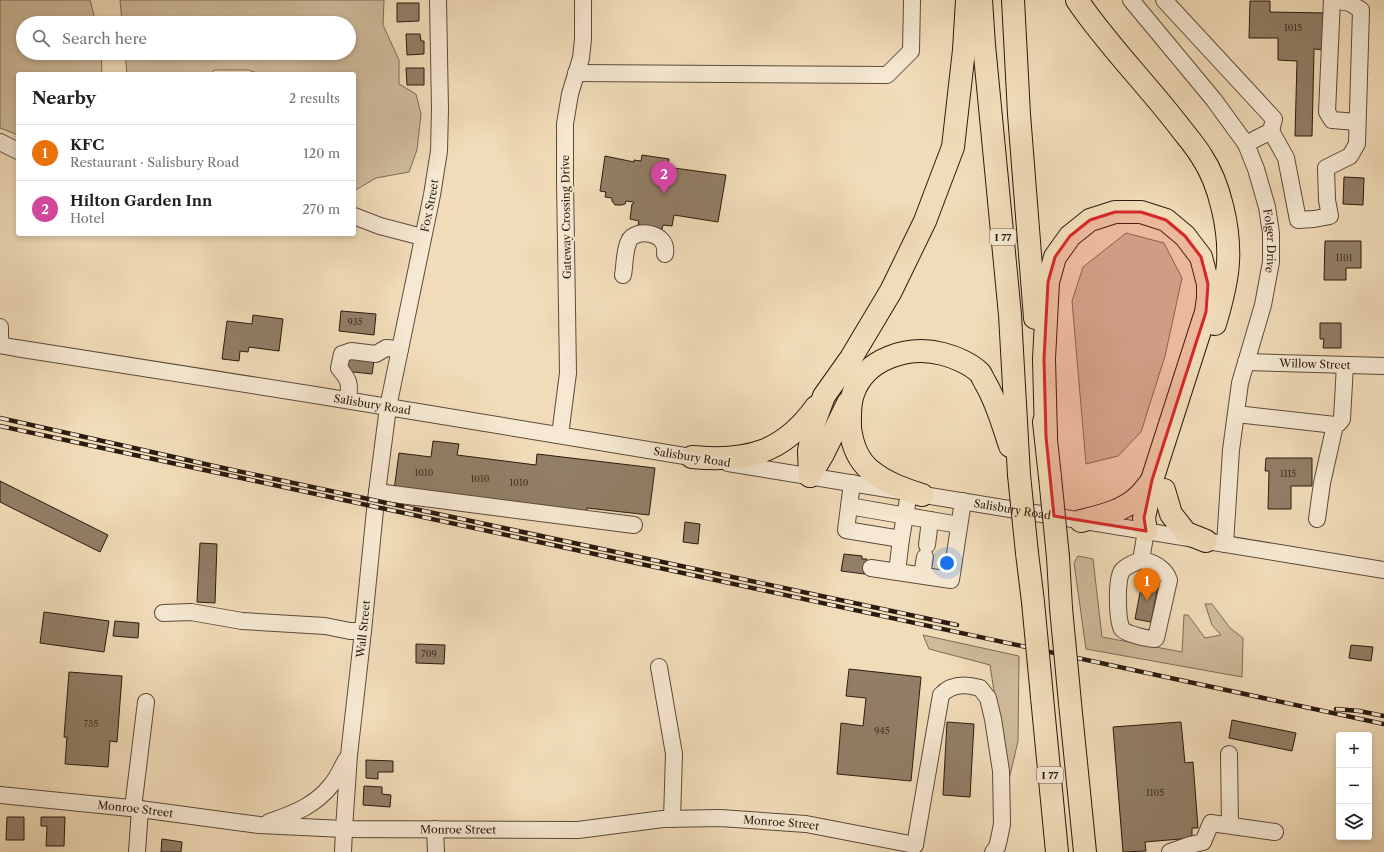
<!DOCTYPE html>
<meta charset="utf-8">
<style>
body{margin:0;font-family:"Libre Caslon Text",serif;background:#f2f2f2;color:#202124}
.controls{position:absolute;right:12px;bottom:12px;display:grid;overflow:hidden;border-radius:4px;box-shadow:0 2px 6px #0003}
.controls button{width:36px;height:36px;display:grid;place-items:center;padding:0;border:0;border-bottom:1px solid #e0e0e0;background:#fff;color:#202124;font:20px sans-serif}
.you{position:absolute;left:947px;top:563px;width:14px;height:14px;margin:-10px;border:3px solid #fff;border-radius:50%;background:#1a73e8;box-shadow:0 0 0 6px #1a73e833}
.badge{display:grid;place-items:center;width:26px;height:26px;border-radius:50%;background:#8f2418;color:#fff;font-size:13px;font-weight:700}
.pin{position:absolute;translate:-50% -33px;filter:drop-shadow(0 1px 2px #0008)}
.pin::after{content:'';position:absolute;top:21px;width:14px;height:12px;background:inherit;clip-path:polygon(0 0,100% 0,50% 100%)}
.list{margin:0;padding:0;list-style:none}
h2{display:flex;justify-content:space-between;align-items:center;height:52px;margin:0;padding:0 16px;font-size:17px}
h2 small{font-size:13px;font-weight:400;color:#757577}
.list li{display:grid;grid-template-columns:26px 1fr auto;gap:12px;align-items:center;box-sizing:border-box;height:56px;padding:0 16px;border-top:1px solid #e0e0e0}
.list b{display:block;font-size:15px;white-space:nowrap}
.list p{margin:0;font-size:13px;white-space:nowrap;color:#757577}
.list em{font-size:13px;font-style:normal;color:#757577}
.icon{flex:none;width:22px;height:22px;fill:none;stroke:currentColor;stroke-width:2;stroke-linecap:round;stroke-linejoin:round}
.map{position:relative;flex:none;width:1384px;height:852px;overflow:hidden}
.search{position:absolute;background:#fff;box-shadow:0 2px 6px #0003;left:16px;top:16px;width:340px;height:44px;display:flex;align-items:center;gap:10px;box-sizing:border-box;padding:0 14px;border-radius:22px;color:#757577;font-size:15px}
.panel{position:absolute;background:#fff;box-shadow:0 2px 6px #0003;left:16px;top:72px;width:340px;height:164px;border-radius:4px}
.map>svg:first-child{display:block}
.green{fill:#cfbb9c;stroke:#7d6a56}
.building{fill:#927f67;stroke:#2b1a0f}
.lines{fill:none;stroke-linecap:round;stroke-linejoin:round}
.minor-casing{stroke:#5c4a3a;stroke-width:18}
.highway-casing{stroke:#2b1a0f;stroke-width:24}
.minor{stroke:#f6e8d2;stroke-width:16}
.highway{stroke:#f1dcb9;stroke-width:22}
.rail-casing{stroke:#2b1a0f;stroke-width:4.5}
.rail{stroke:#f6e8d2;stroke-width:3;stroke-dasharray:9;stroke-linecap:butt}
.highway-bridge-casing{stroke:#2b1a0f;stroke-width:24;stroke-linecap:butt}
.highway-bridge{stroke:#f1dcb9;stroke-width:22}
.marked{fill:#d62828;fill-opacity:0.2;stroke:#d62828;stroke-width:3;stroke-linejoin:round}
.labels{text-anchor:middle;stroke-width:4;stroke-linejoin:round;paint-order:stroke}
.number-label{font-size:9px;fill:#453325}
.shield{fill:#f6e8d2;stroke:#68584a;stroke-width:1}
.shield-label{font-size:10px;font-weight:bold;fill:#2b1a0f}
.street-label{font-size:11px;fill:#2b1a0f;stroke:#f6e8d2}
</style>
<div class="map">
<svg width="1384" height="852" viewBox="0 0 1384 852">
<rect width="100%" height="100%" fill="#f1dcb9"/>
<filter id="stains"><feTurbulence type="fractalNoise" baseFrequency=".005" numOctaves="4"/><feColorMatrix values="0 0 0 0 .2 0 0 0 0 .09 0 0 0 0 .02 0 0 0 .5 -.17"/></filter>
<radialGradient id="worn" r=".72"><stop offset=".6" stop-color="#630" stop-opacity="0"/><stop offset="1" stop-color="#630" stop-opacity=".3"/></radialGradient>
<g class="green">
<path d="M0 0H90L96 23H23V53H101L102 74H18V135L0 128Z"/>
<path d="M120 0H384L383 25 399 60V84L416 94 421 114 417 150 409 172 376 178 354 191V74H260L248 70H214L211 74H127L125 53H349V23H122Z"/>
<path d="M1126 233 1164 243 1182 278 1165 356 1141 432 1118 456 1086 464 1072 301 1083 267Z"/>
<path d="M1078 556 1093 559 1102 637 1182 652 1184 615H1188L1205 638 1221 635 1212 625 1205 604H1212L1230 628 1243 638 1242 677 1086 649 1074 563Z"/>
<path d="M923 635 1019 656 1018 741 1008 784 990 665 929 649Z"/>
</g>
<g class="building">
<path d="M1250 1H1270V12L1326 13V50L1314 49 1312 136H1295L1297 61 1278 60V38H1249Z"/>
<path d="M397 3H419V21L397 22Z"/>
<path d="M406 34H420L421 41H424V54L407 55Z"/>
<path d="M406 68H424V85H407Z"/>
<path d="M642 155 669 159 668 167 674 168 726 175 718 222 674 215 672 226 663 225 662 229 638 225 639 221 630 219 632 204H633L634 202 626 201 625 204 622 205H615L612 201V198L605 197 606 192 600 191 605 156 634 162V160L641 161Z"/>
<path d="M1344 177 1364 178 1363 205 1343 204Z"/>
<path d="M1325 241H1361V268H1346V280H1324Z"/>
<path d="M341 311 376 314 374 335 339 331Z"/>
<path d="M253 315 283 319 279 351 249 347 248 352 240 351 239 361 222 359 227 321 252 324Z"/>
<path d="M1320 323H1341V348H1323L1324 339H1320Z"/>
<path d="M345 358 374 361 372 374 344 371Z"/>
<path d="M433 441 459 444 457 455 536 465 537 454 655 468 649 515 587 508V514L394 490 399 453 431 457Z"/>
<path d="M1266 458H1312V486H1291V509H1268L1269 471H1265Z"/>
<path d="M0 481 108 535 100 552 0 502Z"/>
<path d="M685 522 700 524 698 544 683 542Z"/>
<path d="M200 543 217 544 215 603 197 602Z"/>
<path d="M844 554 862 556V559H867L865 574 841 571Z"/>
<path d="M1143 577 1159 580 1151 622 1135 619Z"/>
<path d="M44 612 109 621 104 652 40 643Z"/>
<path d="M115 621 139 623 138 638 113 636Z"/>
<path d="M416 644 445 645 444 664 416 663Z"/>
<path d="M1351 645 1373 647 1371 661 1349 658Z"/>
<path d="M849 669 921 677 911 781 837 774 841 723 863 726 866 698 846 696Z"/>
<path d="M69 672 122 676 117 742 110 741 108 767 65 764 67 737H64Z"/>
<path d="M1232 720 1296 733 1292 751 1229 738Z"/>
<path d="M947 722 974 724 970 797 943 795Z"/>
<path d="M1181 722 1185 763 1193 762 1198 828H1192V838L1145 842 1146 851 1123 852 1113 727Z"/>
<path d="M366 760 393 761V772H378V779L366 778Z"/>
<path d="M364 786 382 787V794L391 795 390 807 363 805Z"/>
<path d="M7 817H24V840H6Z"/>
<path d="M41 817H65L64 846H46L47 826H41Z"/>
<path d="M162 839 182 842 181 852H161Z"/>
</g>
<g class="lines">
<defs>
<g id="minor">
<path id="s1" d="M1131 0 1214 100 1246 144 1256 169 1267 207 1271 233V262L1263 305 1240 383 1231 450 1225 544"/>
<path d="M1164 0 1274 119 1271 131 1246 144"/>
<path d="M1332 0 1327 112 1332 120 1357 122"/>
<path d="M576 73 887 75 911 51 912 0"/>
<path d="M1271 131 1286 158 1298 220 1314 219 1330 216 1327 200 1326 168 1350 156 1357 144 1361 10 1350 3 1333 0"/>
<path d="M0 142 18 151"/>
<path d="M354 216 380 226 422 237"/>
<path d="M623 275C625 265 624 251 629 241 634 228 669 231 665 254"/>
<path d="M0 327V345"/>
<path id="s2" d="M0 345 16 348 315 395 703 459"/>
<path id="s3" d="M1246 362 1384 366"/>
<path d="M348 400C350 384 350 381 339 368L342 354 351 351 376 354 386 348 400 349"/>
<path d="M1236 414 1335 425 1339 423 1342 419 1345 365"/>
<path d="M560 435 568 373 565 180V124L570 94 581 58 583 39V0"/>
<path id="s4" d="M728 463 1384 570"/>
<path d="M852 483 846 530 901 539 909 493"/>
<path d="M377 492 634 525"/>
<path d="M849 506 959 525"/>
<path d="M1317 519 1322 483 1335 425"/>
<path d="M927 545 930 520"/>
<path d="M1141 560C1153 562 1165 568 1169 580L1156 638 1155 639C1148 639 1126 634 1122 629 1117 620 1116 579 1122 571 1126 565 1135 563 1141 560Z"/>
<path d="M1141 560 1146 531"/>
<path d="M871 568 951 580 963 501"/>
<path d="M897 572 901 539"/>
<path d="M922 575 925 557"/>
<path d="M163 613 191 612 242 621 325 626 350 631H363"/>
<path d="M659 667 674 754 672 819"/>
<path d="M1229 754 1230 825"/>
<path id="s5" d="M0 795 140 809 259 825 344 829 578 830 663 819 720 818 806 824 915 845"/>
<path d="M133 808 146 702"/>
<path d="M269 822C294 814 316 805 332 784 338 777 342 767 346 760"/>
<path d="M435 829 436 852"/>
<path d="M915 845 941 695C952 683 966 684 980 688L988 698 993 719 1001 771 1002 824 999 839 997 847 993 852"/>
<path d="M137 852 140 809"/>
<path id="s6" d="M343 852 344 829 349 755 363 631 376 500 388 407 432 195 439 151 440 109 438 0"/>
<path d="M1170 852 1190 845 1203 842 1211 823 1275 832"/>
</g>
<g id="highway">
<path d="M981 0 984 45 1010 315 1019 475"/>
<path d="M1013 0 1019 114 1035 318"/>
<path d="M1077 0C1108 46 1148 85 1182 130 1189 139 1196 147 1202 157 1220 184 1230 230 1228 262 1227 283 1221 304 1215 324"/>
<path d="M1044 422 1050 477"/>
<path d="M1046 437 1044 359 1048 282 1055 257 1070 236 1090 220 1115 212H1141L1166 220 1185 236 1201 257 1208 284V298L1206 312 1152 480 1144 518 1146 531"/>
<path d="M692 457C747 462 783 453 816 407"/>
<path d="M810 476 809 451 814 423 824 396 851 358 891 291 925 221 953 147 964 50 967 0"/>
<path d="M810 476 823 454 848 403"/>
<path d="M1164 490 1171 514 1186 533 1206 541"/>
<path d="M922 495C903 489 886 483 870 470 858 460 852 443 850 428 850 417 849 405 853 394 865 358 909 345 943 354 955 357 971 364 980 373 982 376 984 381 986 384 997 403 1003 425 1010 446"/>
<path d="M1081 521C1101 516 1124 511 1139 496 1144 491 1147 486 1152 481"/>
<path d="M1027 553 1033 602"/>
<path d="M1058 557 1061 608"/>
<path d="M1042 697 1057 852"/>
<path d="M1070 703 1085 852"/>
</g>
</defs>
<use href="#minor" class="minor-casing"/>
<use href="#highway" class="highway-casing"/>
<use href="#minor" class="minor"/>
<use href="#highway" class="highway"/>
<defs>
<g id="rail">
<path d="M0 418 214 466 957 625"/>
<path d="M0 426 1384 724"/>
<path d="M1336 709 1359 711 1384 716"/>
</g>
</defs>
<use href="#rail" class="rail-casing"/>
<use href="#rail" class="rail"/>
<defs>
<g id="highway-bridge">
<path d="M1019 475 1027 553"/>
<path d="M1050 477 1058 557"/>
<path d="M1033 602 1042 697"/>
<path d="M1061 608 1070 703"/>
</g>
</defs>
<use href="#highway-bridge" class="highway-bridge-casing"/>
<use href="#highway-bridge" class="highway-bridge"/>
</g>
<path class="marked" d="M1115 212H1141L1166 220 1185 236 1201 257 1208 284 1206 312 1152 480 1144 518 1146 531 1054 516 1046 437 1044 359 1048 282 1055 257 1070 236 1090 220Z"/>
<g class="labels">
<g class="number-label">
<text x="1293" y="31">1015</text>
<text x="1344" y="261">1101</text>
<text x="355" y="325">935</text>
<text x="424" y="476">1010</text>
<text x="1288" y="477">1115</text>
<text x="480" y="482">1010</text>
<text x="519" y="486">1010</text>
<text x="429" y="657">709</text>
<text x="91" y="727">735</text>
<text x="882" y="734">945</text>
<text x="1155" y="796">1105</text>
</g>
<g class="shield">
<rect x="990" y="229" width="26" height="16" rx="3"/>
<rect x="1037" y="767" width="26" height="16" rx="3"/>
</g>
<g class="shield-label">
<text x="1003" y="241">I 77</text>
<text x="1050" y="779">I 77</text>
</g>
<g class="street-label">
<text dy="4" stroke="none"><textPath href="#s6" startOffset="653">Fox Street</textPath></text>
<text transform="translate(566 217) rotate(-91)" y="4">Gateway Crossing Drive</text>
<text dy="4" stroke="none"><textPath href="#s1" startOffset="285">Folger Drive</textPath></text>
<text dy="4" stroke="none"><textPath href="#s3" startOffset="69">Willow Street</textPath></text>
<text dy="4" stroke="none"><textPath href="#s2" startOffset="377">Salisbury Road</textPath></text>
<text transform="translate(692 457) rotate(9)" y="4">Salisbury Road</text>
<text dy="4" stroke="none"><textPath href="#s4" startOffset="288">Salisbury Road</textPath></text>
<text dy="4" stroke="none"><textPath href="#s6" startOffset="224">Wall Street</textPath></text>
<text dy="4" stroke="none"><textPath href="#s5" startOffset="136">Monroe Street</textPath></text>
<text dy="4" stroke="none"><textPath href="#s5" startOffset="784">Monroe Street</textPath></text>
<text dy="4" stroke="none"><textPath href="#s5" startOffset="460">Monroe Street</textPath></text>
</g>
</g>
<rect width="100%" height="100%" filter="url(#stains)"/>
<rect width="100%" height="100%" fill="url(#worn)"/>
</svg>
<div class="controls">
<button>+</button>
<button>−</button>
<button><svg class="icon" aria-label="layers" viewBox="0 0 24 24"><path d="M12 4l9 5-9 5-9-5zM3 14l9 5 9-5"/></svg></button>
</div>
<div class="you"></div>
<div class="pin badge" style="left:1147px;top:601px;background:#e8710a">1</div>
<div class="pin badge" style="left:664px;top:194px;background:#d1479c">2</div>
<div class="search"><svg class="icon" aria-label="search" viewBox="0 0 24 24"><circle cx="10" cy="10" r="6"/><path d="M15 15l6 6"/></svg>Search here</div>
<section class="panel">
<h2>Nearby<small>2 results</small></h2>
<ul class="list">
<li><span class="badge" style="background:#e8710a">1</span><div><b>KFC</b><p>Restaurant · Salisbury Road</p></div><em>120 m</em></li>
<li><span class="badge" style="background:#d1479c">2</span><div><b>Hilton Garden Inn</b><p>Hotel</p></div><em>270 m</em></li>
</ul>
</section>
</div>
